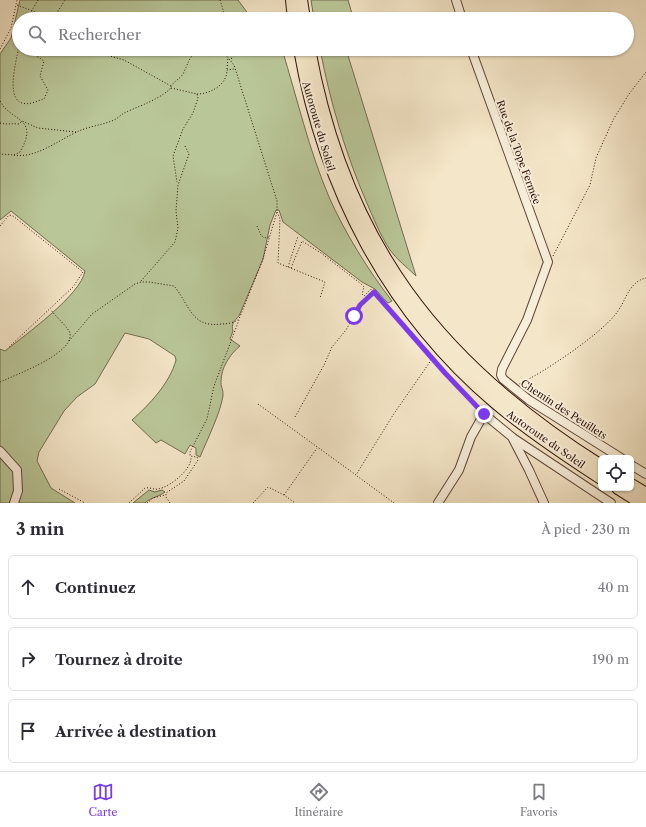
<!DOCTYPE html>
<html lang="fr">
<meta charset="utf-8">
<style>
body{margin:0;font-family:"Libre Caslon Text",serif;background:#f2f2f3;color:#2b2b33}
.controls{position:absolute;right:12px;bottom:12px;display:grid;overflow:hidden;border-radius:6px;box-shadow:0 1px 3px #0004}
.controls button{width:36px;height:36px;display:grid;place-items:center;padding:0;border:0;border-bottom:1px solid #e1e1e2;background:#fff;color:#2b2b33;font:20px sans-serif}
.stop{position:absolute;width:12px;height:12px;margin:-9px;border:3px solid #7c3aed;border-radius:50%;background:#fff}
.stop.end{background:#7c3aed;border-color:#fff;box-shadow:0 1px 4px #0008}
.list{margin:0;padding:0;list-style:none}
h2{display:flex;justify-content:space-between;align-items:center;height:52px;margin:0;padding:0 16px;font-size:17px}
h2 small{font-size:13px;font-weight:400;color:#7c7c81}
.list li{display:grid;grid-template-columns:26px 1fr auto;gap:12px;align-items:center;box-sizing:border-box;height:64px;margin:0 8px 8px;padding:0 8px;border:1px solid #e1e1e2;border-radius:6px}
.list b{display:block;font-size:15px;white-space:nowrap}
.list em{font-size:13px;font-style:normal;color:#7c7c81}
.icon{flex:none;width:22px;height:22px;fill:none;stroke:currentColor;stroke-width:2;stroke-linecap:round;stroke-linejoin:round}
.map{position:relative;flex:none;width:646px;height:503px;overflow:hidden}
.search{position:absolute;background:#fff;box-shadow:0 1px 3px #0004;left:12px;right:12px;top:12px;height:44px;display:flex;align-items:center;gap:10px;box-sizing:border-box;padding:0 14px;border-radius:22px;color:#7c7c81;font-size:15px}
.sheet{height:268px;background:#fff}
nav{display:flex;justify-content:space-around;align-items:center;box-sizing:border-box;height:56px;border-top:1px solid #e1e1e2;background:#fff;font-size:11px;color:#7c7c81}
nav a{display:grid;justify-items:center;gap:2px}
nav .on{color:#7c3aed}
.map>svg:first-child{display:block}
.green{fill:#b9c698;stroke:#746c50}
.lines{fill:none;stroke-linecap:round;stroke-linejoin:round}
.minor-casing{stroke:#604737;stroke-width:10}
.highway-casing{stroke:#2e1207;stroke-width:14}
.path{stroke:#2e1207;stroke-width:1;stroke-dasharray:1 2;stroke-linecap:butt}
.minor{stroke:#f8efdb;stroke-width:8}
.highway{stroke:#f4e6c8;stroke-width:12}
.route{stroke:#7c3aed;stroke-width:5}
.labels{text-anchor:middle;stroke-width:4;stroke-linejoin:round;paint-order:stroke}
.street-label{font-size:10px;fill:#2e1207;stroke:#f8efdb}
</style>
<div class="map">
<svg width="646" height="503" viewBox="0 0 646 503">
<rect width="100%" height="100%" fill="#f4e6c8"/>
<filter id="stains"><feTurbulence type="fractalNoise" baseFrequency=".005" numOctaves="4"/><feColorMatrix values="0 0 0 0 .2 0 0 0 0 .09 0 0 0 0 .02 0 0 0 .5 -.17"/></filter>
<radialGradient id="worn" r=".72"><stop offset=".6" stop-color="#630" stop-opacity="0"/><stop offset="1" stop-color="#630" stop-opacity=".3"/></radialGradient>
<g class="green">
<path d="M20 0H238L252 19H19V49H282C297 98 309 150 329 197 345 233 368 270 392 301L388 303 375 289 362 282 283 222 279 210H276L270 225 263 259 239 316C234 321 231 324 233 331L230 339 240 346C230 354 221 368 221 381 220 386 224 390 223 396 220 414 207 440 200 457L196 455V448L190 445 185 454 161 440 156 443 132 420C149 405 170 383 176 360L175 356 149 339 125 333 95 384 77 397 64 411 39 452 37 461 51 488 75 503H0V349L5 351C25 335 81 295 85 271L11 211 0 220V54L11 38Z"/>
<path d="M311 0H348L353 17 338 19H314Z"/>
<path d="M320 49H346L416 276C408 268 397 260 390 250 380 235 373 217 366 201 345 152 330 101 320 49Z"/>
<path d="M149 490 155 492 162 490 165 492C159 497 151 497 145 503H133Z"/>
</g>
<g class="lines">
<defs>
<g id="minor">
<path d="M456 0 462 19"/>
<path d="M471 49 548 262 527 320 502 369 501 375 503 379 529 400 621 458"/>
<path d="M513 438 611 503"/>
<path d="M0 451 17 470 18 491 14 503"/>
<path d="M631 465 646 474"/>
<path d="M438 503 459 470 471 437 484 414 512 437 529 470 544 503"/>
</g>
<g id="highway">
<path d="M292 0 294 19"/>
<path d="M301 0 304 19"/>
<path d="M300 49C324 187 388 311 495 402 528 430 564 454 601 478"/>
<path d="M309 49C344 242 437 363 601 466"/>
<path d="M631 485 646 494"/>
<path d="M618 488 642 503"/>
</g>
</defs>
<use href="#minor" class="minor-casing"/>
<use href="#highway" class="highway-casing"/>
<g class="path">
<path d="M220 0 226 19"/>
<path d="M17 5 53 19"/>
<path d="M27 19 38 0"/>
<path d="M53 19 65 0"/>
<path d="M19 46C17 60 1 110 32 103 36 102 40 100 44 99L48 90 40 76 44 61 35 55 32 49"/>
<path d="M0 49 11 28 17 0"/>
<path d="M85 49 124 60 171 86"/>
<path d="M230 49 232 61"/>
<path d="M227 69 228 57"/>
<path d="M171 88 197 94 198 98 193 113 183 129 173 156 177 182"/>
<path d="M197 94C210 94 227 85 227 70L234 69"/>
<path d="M0 101C11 122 40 117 20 152L14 155 0 154"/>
<path d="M0 123C7 125 12 123 19 124L22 121 38 128 76 132"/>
<path d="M14 155C36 159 60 139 79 131 90 126 103 125 114 120 118 118 121 115 124 113 139 106 158 100 170 89 172 82 179 80 183 74 188 64 189 56 199 49"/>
<path d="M277 212 280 219 278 263 325 282 320 298"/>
<path d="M0 226 9 215 13 216 83 272 73 287 9 347"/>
<path d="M257 226 261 235 264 238 269 237"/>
<path d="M553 256 590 185 596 158 613 120 629 94 646 72"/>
<path d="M288 267 298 236"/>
<path d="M291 268 302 241 321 253 360 283 364 287 362 294 364 296 371 289 374 292 479 410"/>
<path d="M141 281 175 242 178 228 176 211 178 185 189 154 185 146"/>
<path d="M69 341 92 314 135 284 141 282H149L174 286C190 305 191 328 221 324 227 324 234 323 239 319L262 262 277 212V201L234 65 225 54 212 49"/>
<path d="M0 382C15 375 73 354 70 334 70 329 55 316 51 310"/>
<path d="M519 384C543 373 603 333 618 311 627 298 629 282 646 278"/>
<path d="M258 404 356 475 393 415 432 359"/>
<path d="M295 417 324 365 332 347 346 330 360 305 374 292"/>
<path d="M357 476 394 503"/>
<path d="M59 489 85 503"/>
<path d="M284 495 317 448"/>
<path d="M129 503 145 488C150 487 154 490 158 489 170 487 191 470 191 458"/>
<path d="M147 503 153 498 165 495"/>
<path d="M170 503 166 497V493L184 481 198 460 197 457 190 456V452L207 419 214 386 239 320"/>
<path d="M253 503 268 487 284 495 295 503"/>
</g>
<use href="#minor" class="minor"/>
<use href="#highway" class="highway"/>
</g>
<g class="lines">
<path class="route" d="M354 316 360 305 374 292 445 373 484 414"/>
</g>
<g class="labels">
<g class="street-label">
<text transform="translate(319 126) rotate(74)" y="4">Autoroute du Soleil</text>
<text transform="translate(519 152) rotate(70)" y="4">Rue de la Tope Fermée</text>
<text transform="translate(564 409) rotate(33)" y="4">Chemin des Peuillets</text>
<text transform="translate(546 439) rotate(35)" y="4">Autoroute du Soleil</text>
</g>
</g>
<rect width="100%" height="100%" filter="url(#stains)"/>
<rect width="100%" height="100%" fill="url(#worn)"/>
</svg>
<div class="controls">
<button><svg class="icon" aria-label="locate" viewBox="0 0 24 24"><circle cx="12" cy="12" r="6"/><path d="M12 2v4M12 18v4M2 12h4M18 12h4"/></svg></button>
</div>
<div class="stop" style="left:354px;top:316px"></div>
<div class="stop end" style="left:484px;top:414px"></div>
<div class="search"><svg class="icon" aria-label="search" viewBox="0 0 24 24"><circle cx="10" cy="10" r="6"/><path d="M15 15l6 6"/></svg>Rechercher</div>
</div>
<section class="sheet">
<h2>3 min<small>À pied · 230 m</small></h2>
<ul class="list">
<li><svg class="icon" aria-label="ahead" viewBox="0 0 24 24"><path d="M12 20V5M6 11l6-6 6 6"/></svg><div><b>Continuez</b></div><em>40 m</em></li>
<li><svg class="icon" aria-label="right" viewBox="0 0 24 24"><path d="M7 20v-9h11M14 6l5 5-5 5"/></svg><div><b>Tournez à droite</b></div><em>190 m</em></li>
<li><svg class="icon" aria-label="arrive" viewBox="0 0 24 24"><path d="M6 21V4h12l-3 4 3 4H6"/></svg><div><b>Arrivée à destination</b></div></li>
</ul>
</section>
<nav>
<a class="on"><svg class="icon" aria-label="map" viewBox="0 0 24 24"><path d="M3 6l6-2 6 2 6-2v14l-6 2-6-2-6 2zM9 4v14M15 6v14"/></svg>Carte</a>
<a><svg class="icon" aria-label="directions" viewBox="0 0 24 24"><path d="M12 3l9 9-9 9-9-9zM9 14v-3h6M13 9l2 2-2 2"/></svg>Itinéraire</a>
<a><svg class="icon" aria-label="saved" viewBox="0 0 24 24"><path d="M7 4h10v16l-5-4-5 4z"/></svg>Favoris</a>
</nav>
